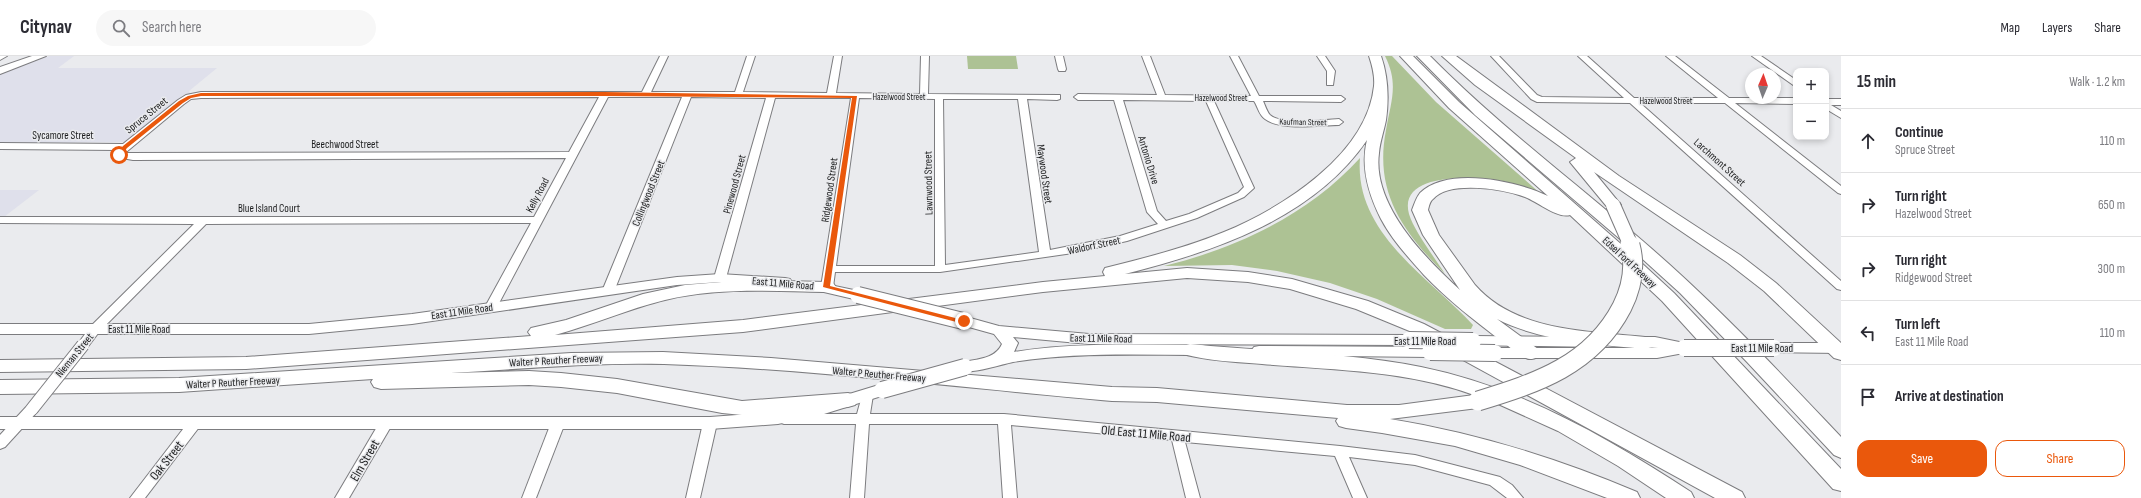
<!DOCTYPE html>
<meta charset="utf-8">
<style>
body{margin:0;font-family:"Sofia Sans Condensed",sans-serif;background:#f7f7f7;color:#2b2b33}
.controls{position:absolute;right:12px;top:12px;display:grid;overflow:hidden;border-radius:8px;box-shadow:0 2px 6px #0003}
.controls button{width:36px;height:36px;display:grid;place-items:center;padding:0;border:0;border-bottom:1px solid #e1e1e2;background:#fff;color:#2b2b33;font:20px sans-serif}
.compass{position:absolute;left:1745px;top:12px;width:36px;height:36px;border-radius:50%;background:#fff;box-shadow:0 2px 6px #0003;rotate:2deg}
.stop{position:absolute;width:12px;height:12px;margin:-9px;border:3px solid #ea580c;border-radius:50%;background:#fff}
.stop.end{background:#ea580c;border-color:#fff;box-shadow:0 1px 4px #0008}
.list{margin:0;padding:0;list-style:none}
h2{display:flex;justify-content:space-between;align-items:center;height:52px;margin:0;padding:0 16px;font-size:17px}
h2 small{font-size:13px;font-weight:400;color:#7c7c81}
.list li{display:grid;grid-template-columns:26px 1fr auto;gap:12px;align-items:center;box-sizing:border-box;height:64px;padding:0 16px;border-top:1px solid #e1e1e2}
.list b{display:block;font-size:15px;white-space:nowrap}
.list p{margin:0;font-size:13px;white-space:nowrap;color:#7c7c81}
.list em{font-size:13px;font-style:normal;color:#7c7c81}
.actions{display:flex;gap:8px;padding:12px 16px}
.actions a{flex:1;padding:9px 0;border:1px solid #ea580c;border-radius:12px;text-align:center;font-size:14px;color:#ea580c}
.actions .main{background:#ea580c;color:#fff}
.icon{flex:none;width:22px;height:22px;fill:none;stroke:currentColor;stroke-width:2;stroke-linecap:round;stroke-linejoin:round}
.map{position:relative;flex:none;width:1841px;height:442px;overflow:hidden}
header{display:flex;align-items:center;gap:24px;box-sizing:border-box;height:56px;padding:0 20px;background:#fff;border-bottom:1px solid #e1e1e2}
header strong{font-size:19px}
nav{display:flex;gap:22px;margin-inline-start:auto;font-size:14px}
.search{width:280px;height:36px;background:#f7f7f7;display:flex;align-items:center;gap:10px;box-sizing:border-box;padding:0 14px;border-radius:22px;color:#7c7c81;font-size:15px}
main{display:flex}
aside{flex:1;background:#fff}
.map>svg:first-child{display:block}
.built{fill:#dfe0eb}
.green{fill:#adc294}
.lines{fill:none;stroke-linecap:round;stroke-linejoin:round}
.minor-casing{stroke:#7c7c7f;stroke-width:2}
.major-casing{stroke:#7c7c7f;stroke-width:2}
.highway-casing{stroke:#7c7c7f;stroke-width:2}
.minor{fill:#fff;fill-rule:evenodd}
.major{fill:#fff;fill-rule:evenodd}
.highway{fill:#fff;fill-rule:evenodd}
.minor-bridge-casing{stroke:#7c7c7f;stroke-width:14;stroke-linecap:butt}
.major-bridge-casing{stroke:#7c7c7f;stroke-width:18;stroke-linecap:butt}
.highway-bridge-far1-casing{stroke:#7c7c7f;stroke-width:16;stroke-linecap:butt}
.highway-bridge-casing{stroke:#7c7c7f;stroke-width:21;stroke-linecap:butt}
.minor-bridge{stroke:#fff;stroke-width:12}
.major-bridge{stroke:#fff;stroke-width:16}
.highway-bridge-far1{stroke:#fff;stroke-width:14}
.highway-bridge{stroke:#fff;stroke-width:19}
.route{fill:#ea580c}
.labels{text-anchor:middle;stroke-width:3;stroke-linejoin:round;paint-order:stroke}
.far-street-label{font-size:9px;fill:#1c1d1e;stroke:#eaebee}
.street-label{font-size:11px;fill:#1c1d1e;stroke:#eaebee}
.near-street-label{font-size:13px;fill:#1c1d1e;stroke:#eaebee}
</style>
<header>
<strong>Citynav</strong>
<div class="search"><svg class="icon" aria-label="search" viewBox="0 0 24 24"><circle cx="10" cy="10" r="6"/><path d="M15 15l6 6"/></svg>Search here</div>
<nav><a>Map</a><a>Layers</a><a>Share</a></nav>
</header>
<main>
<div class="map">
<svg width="1841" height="442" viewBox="0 0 1841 442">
<rect width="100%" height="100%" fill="#eaebee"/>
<g class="built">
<path d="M49 0H74L58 12H217L189 35 191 39 129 86 0 87V18Z"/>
<path d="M0 134H39L0 164Z"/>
</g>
<g class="green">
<path d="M967 0H1016L1018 13H968Z"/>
<path d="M1385 0H1392L1436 46 1541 138C1528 133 1516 128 1503 125 1480 121 1397 114 1409 158 1414 175 1435 202 1445 218 1402 175 1374 136 1386 74 1391 45 1399 28 1385 0Z"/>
<path d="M1360 102C1354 177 1429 221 1473 269L1471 273H1445L1377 243 1330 227 1277 215 1232 209 1164 210C1238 192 1309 158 1360 102Z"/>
</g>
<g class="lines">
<defs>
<g id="minor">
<path d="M660 0H668L651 36H735L747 0H755L743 36 827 37 834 0H842L836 37 920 38 921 0H929L928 38 1060 39V43L1057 44 1027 43 1050 194 1120 180 1158 168 1147 156 1114 44H1078L1074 41 1078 38 1157 39 1142 0H1150L1165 39 1251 40 1230 0H1238L1259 40H1341L1345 43 1341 46 1263 45C1265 49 1267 56 1270 59 1281 69 1324 64 1339 63L1343 66 1339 69C1320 69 1281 75 1265 63 1259 59 1258 51 1254 45H1214L1254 132 1244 141 1197 162 1127 185 1073 197 940 216H835L833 231 827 234 821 231 851 42H775L726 222 720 225 714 222 766 42 691 41 615 233 609 236 603 233 682 41H608L497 251 491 255 485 251 531 167 206 168 99 276 87 292 83 293 77 289 91 270 194 168 0 167V161H534L566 102 133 104 116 101 114 99 118 94 0 93V87L123 88 178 44 186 39 201 36H642ZM599 41 569 96 125 97 184 48 191 43 201 42ZM859 42 935 43V210H836ZM943 43H1018L1039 196 945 209ZM1123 44 1206 45 1244 131 1238 137 1189 158 1166 165 1157 155Z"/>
<path d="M1055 0H1063L1066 13 1065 15H1059L1058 13Z"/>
<path d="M1317 0H1325L1335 15 1333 29H1327V15Z"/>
<path d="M1491 0H1499L1537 39 1542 41 1624 42 1578 0H1587L1634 42H1718L1666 0H1675L1729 42H1796V48L1735 47 1841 130V138L1838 137 1725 47H1640L1841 225V234L1837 233 1630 47 1537 46 1531 43Z"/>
<path d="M1752 0H1761L1796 24V31Z"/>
<path d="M1826 43H1841V49H1831L1841 55V62L1826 53Z"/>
<path d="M867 335 871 336 873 339 870 358H1004L1340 390 1415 399 1500 421 1512 429 1523 442H1507L1490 429 1415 409 1349 401 1367 442H1353L1335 400 1185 386 1200 442H1186L1172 384 1011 369 1017 442H1003L998 368H869L864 442H850L856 368H784L779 366 778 363 779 360 784 358H857L863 336Z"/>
<path d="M32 348 37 350 38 353 37 356 5 391 0 393V379L27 350Z"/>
<path d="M195 362 200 364 202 367 200 370 145 442H130L190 364Z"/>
<path d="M386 362 391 364 393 367 349 442H335L381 364Z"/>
<path d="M558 362 563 364 565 367 536 442H522L551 367 553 364Z"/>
<path d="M710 362 715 364 717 367 700 442H686L703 367 705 364Z"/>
</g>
<g id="major">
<path d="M0 0H7L0 4Z"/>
<path d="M32 0H46L0 18V11Z"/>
<path d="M720 218 785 222 790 223 792 226 790 229 785 230 720 226 677 229 412 268 309 278H0V268H309L412 258 677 221Z"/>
<path d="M816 226 863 236 865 239 863 242 858 244 811 233 809 230 811 227Z"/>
<path d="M963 260 999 270 1089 278 1409 279 1414 280 1417 284 1414 288 1409 289 1089 288 1013 281 1018 287 1014 296C1075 286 1138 289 1200 289L1205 290 1208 294 1205 298 1200 299C1138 299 1075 296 1013 306 999 309 972 318 959 315L957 311 959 307C975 303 995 304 1002 288L994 278 958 268 956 265 958 262Z"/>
<path d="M1473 280 1600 281 1605 282 1608 286 1605 290 1600 291 1468 289 1465 285 1468 281Z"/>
<path d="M1635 281H1655L1689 288 1692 292 1689 296 1657 302H1495L1490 301 1487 297 1490 293 1495 292H1658L1630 290 1627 286 1630 282Z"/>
<path d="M1774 287H1841V297L1769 296 1766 292 1769 288Z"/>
<path d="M1259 290 1430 291 1435 292 1438 296 1435 300 1430 301 1254 299 1251 295 1254 291Z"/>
<path d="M882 328 888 330 890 334 888 338 824 358 778 368 710 373H0V361H710L778 356 823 346Z"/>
</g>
<g id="highway">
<path d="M1369 0H1381C1388 20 1389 43 1386 64 1384 75 1380 85 1379 97 1372 149 1425 202 1460 234L1423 179 1412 154C1414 149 1416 142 1420 137 1448 110 1516 125 1548 140L1449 52 1400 0H1413L1459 46 1622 189 1674 237 1841 413V435L1833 433 1662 245 1570 159C1558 163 1538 146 1525 141 1504 133 1449 124 1433 143 1430 145 1429 150 1428 154L1439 179 1475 229C1516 276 1588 275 1645 281L1652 283 1654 287 1652 291 1645 293C1595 288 1542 286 1497 263L1538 293 1540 297 1538 301C1533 303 1530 304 1526 302 1518 299 1510 291 1503 286 1476 266 1448 244 1424 219 1409 202 1392 184 1381 163 1369 139 1360 112 1367 84 1313 163 1213 196 1125 218L1187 212 1248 216 1292 223 1368 245 1424 268 1742 436 1745 442H1715L1412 276 1356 253 1290 233 1248 226 1187 222 1043 236 743 276 246 313 0 316V304L246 301 531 280 528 276 531 272 566 264 643 238 685 229 746 224 827 226 833 227 836 231 833 235 827 236C773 235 718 231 665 244 628 253 592 269 555 279L743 264 1043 226 1105 220 1103 216 1105 212C1145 202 1185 192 1224 176 1282 152 1367 99 1374 30 1375 20 1372 9 1369 0Z"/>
<path d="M1417 0H1430C1505 76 1591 138 1670 209 1730 263 1785 322 1841 381V402L1834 399 1747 306 1680 237 1627 189 1475 59Z"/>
<path d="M1442 0H1456L1619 120 1740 199 1776 227 1841 287V304L1834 302 1764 235 1728 207 1594 116 1621 149 1618 152H1608L1570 106 1576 102 1475 29Z"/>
<path d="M1190 288C1267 296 1346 296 1421 311 1520 331 1607 381 1691 436L1694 442H1666L1618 410 1558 375 1487 343 1485 350 1478 352 1390 363C1476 377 1557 402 1637 436L1640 442H1607L1520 409 1455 390 1382 377 1346 372 1339 370 1336 365 1338 362 1157 346 1112 345C964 332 812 313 664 308 593 306 522 313 451 317L529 315 561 317 617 323 742 345 848 337 855 339 858 344 855 349 848 351 762 359H742L722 357 617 337 561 331 529 329 381 333 374 331 371 326 373 323 179 336 0 338V324L179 322 571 297 663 296 771 302 1112 331 1157 332 1347 349H1399L1474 339C1406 314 1333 314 1262 308 1237 306 1208 305 1183 298L1181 294 1183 290Z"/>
</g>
</defs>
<use href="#minor" class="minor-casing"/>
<use href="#major" class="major-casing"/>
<use href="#highway" class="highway-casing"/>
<use href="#minor" class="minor"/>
<use href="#major" class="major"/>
<use href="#highway" class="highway"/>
<defs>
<path id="minor-bridge" d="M32 353 83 289"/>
<g id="major-bridge">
<path d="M858 239 963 265"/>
<path d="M1409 284 1473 285"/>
<path d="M1684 292H1774"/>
<path d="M1430 296 1495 297"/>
<path d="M882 334 965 311"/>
</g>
<path id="highway-bridge-far1" d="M1613 149 1631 190"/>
<path id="highway-bridge" d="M1478 345C1537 327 1592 309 1622 251 1632 231 1636 211 1630 189"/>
</defs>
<use href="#minor-bridge" class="minor-bridge-casing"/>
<use href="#major-bridge" class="major-bridge-casing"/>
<use href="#highway-bridge-far1" class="highway-bridge-far1-casing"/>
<use href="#highway-bridge" class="highway-bridge-casing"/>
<use href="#minor-bridge" class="minor-bridge"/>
<use href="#major-bridge" class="major-bridge"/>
<use href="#highway-bridge-far1" class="highway-bridge-far1"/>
<use href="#highway-bridge" class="highway-bridge"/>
</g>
<path class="route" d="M604 36 857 40 830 230 967 265 964 268 823 231 852 42 604 40H201L191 42 183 47 127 92 121 100 117 99 123 90 179 45 188 40 201 37Z"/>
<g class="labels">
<g class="far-street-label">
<text x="899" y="44">Hazelwood Street</text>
<text x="1221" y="45">Hazelwood Street</text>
<text x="1666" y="48">Hazelwood Street</text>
<text transform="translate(1303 66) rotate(1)" y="3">Kaufman Street</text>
</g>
<g class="street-label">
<text transform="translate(146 59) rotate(-39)" y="4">Spruce Street</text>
<text x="63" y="83">Sycamore Street</text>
<text x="345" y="92">Beechwood Street</text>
<text transform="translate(1149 104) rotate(73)" y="4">Antonio Drive</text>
<text transform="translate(1720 106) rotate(42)" y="4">Larchmont Street</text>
<text transform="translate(1045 118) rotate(82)" y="4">Maywood Street</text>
<text transform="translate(928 127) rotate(-91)" y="4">Lawnwood Street</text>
<text transform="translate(734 128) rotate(-75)" y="4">Pinewood Street</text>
<text transform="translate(829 134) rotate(-82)" y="4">Ridgewood Street</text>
<text transform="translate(648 137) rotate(-68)" y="4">Collingwood Street</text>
<text transform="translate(537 139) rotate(-62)" y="4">Kelly Road</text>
<text x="269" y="156">Blue Island Court</text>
<text transform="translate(1094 189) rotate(-12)" y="4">Waldorf Street</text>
<text transform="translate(1630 206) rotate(43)" y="4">Edsel Ford Freeway</text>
<text transform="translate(783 227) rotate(5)" y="4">East 11 Mile Road</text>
<text transform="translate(462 255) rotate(-8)" y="4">East 11 Mile Road</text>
<text x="139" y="277">East 11 Mile Road</text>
<text transform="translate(1101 282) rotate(1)" y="4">East 11 Mile Road</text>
<text x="1425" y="289">East 11 Mile Road</text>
<text x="1762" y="296">East 11 Mile Road</text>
<text transform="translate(74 299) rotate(-51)" y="4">Nieman Street</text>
<text transform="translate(556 304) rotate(-3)" y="4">Walter P Reuther Freeway</text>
<text transform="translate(879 318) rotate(5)" y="4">Walter P Reuther Freeway</text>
<text transform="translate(233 326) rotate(-3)" y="4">Walter P Reuther Freeway</text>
</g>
<g class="near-street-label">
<text transform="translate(1146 377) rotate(5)" y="5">Old East 11 Mile Road</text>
<text transform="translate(166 404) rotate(-52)" y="5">Oak Street</text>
<text transform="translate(364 404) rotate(-60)" y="5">Elm Street</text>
</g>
</g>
</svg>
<div class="controls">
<button>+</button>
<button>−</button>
</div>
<svg class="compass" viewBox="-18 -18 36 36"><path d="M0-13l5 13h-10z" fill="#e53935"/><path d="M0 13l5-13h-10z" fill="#7c7c81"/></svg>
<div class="stop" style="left:119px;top:99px"></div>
<div class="stop end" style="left:964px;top:265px"></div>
</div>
<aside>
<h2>15 min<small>Walk · 1.2 km</small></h2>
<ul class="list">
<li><svg class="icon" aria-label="ahead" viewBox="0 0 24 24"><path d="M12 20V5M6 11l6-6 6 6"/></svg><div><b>Continue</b><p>Spruce Street</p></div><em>110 m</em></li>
<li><svg class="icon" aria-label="right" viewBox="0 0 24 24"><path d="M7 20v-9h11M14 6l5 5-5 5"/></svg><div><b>Turn right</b><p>Hazelwood Street</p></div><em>650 m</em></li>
<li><svg class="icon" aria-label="right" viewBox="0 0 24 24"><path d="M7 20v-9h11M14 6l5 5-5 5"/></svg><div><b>Turn right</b><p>Ridgewood Street</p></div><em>300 m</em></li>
<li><svg class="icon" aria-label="left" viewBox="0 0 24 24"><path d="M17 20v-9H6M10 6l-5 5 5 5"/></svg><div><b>Turn left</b><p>East 11 Mile Road</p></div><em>110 m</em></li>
<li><svg class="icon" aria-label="arrive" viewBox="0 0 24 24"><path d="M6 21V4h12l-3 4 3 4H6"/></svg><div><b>Arrive at destination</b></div></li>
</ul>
<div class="actions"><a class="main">Save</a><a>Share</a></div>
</aside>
</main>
